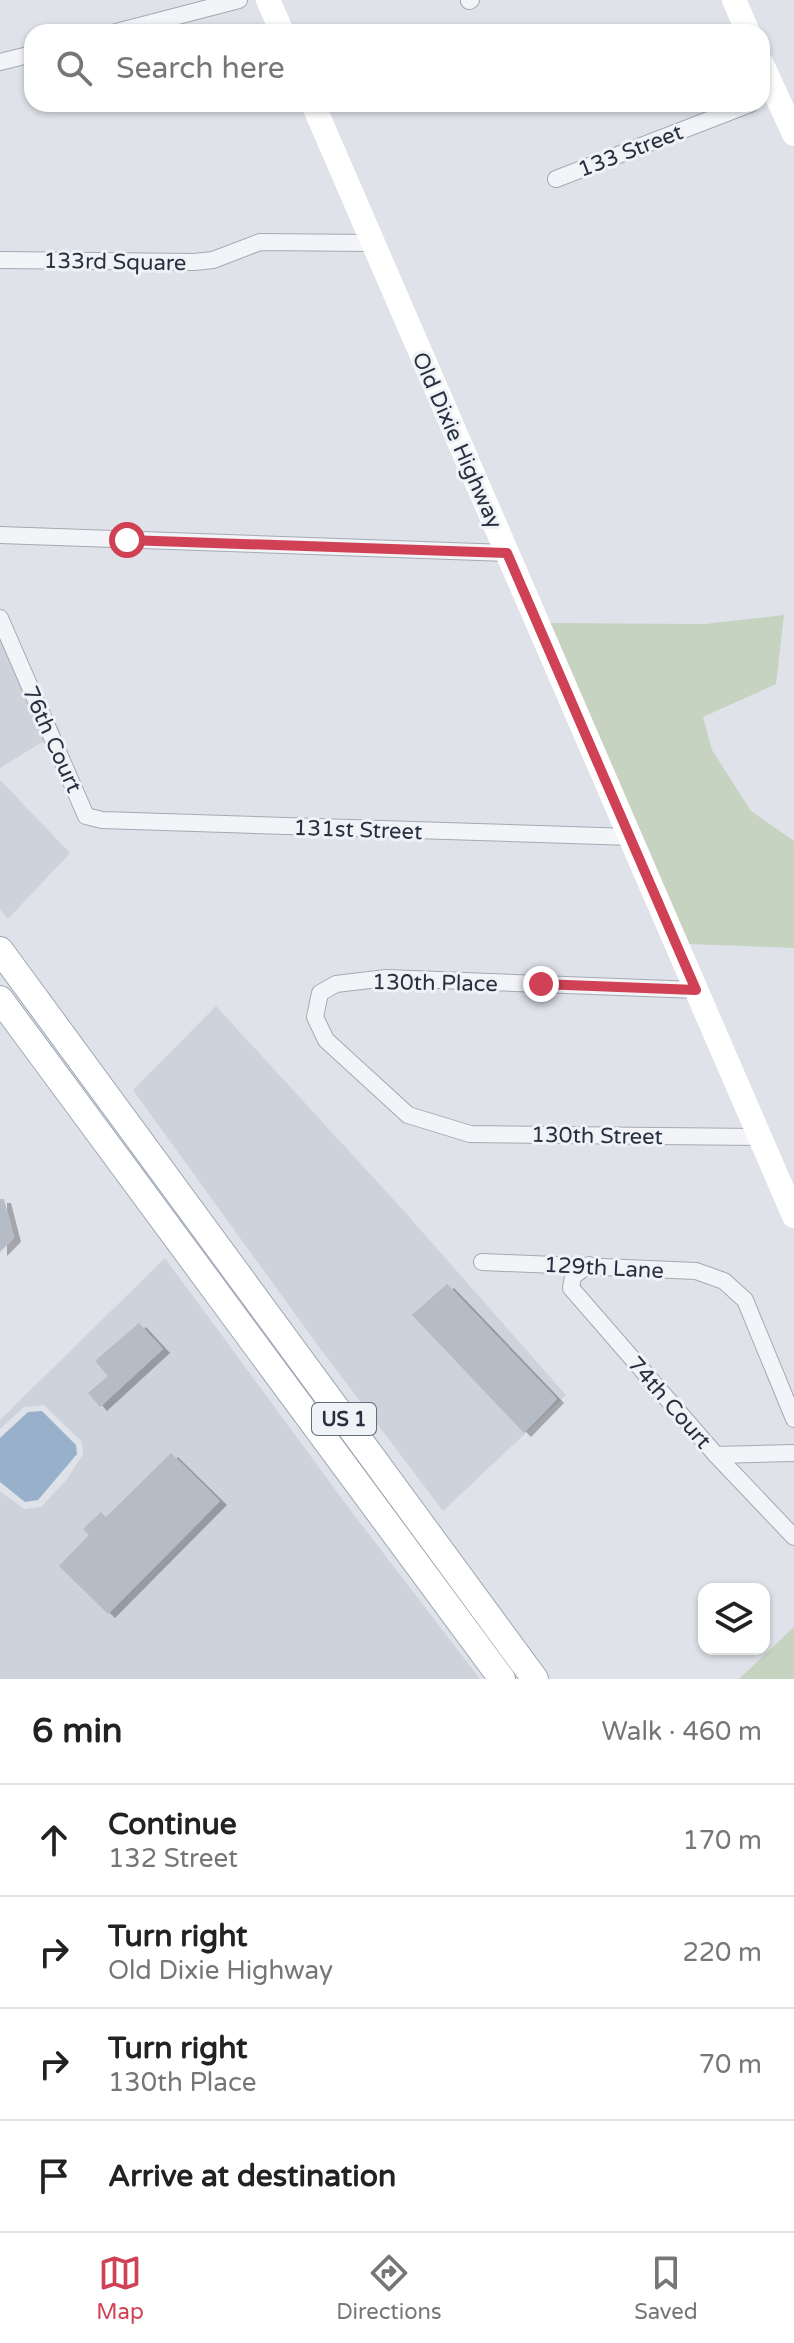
<!DOCTYPE html>
<meta charset="utf-8">
<style>
body{margin:0;font-family:"Varela Round",sans-serif;background:#f6f6f6;color:#222}
.controls{position:absolute;right:24px;bottom:24px;display:grid;overflow:hidden;border-radius:16px;box-shadow:0 2px 6px #0004}
.controls button{width:72px;height:72px;display:grid;place-items:center;padding:0;border:0;border-bottom:2px solid #e0e0e0;background:#fff;color:#222;font:40px sans-serif}
.stop{position:absolute;width:24px;height:24px;margin:-18px;border:6px solid #d14155;border-radius:50%;background:#fff}
.stop.end{background:#d14155;border-color:#fff;box-shadow:0 2px 8px #0008}
.list{margin:0;padding:0;list-style:none}
h2{display:flex;justify-content:space-between;align-items:center;height:104px;margin:0;padding:0 32px;font-size:34px}
h2 small{font-size:26px;font-weight:400;color:#767676}
.list li{display:grid;grid-template-columns:52px 1fr auto;gap:24px;align-items:center;box-sizing:border-box;height:112px;padding:0 32px;border-top:2px solid #e0e0e0}
.list b{display:block;font-size:30px;white-space:nowrap}
.list p{margin:0;font-size:26px;white-space:nowrap;color:#767676}
.list em{font-size:26px;font-style:normal;color:#767676}
.icon{flex:none;width:44px;height:44px;fill:none;stroke:currentColor;stroke-width:2;stroke-linecap:round;stroke-linejoin:round}
.map{position:relative;flex:none;width:794px;height:1679px;overflow:hidden}
.search{position:absolute;background:#fff;box-shadow:0 2px 6px #0004;left:24px;right:24px;top:24px;height:88px;display:flex;align-items:center;gap:20px;box-sizing:border-box;padding:0 28px;border-radius:24px;color:#767676;font-size:30px}
.sheet{height:552px;background:#fff}
nav{display:flex;justify-content:space-around;align-items:center;box-sizing:border-box;height:112px;border-top:2px solid #e0e0e0;background:#fff;font-size:22px;color:#767676}
nav a{display:grid;justify-items:center;gap:4px}
nav .on{color:#d14155}
.map>svg:first-child{display:block}
.built{fill:#cdd2db}
.green{fill:#c5d3c0}
.water{fill:#99b0ca}
.building{fill:#b6bcc6;filter:url(#shadow)}
.lines{fill:none;stroke-linecap:round;stroke-linejoin:round}
.street-casing{stroke:#a4aab3;stroke-width:18}
.primary-casing{stroke:#9ea7b5;stroke-width:28}
.street{stroke:#f2f4f7;stroke-width:16}
.secondary{stroke:#fff;stroke-width:24}
.primary{stroke:#fff;stroke-width:26}
.route{stroke:#d14155;stroke-width:10}
.labels{text-anchor:middle;stroke-width:6;stroke-linejoin:round;paint-order:stroke}
.shield{fill:#eff2f6;stroke:#646a77;stroke-width:2}
.shield-label{font-size:20px;font-weight:bold;fill:#283040}
.street-label{font-size:22px;fill:#283040;stroke:#eff2f6}
</style>
<div class="map">
<svg width="794" height="1679" viewBox="0 0 794 1679">
<defs>
<filter id="shadow"><feDropShadow dx="7" dy="4" stdDeviation="0" flood-color="#0004"/></filter>
</defs>
<rect width="100%" height="100%" fill="#dfe3e9"/>
<g class="built">
<path d="M0 610 60 731 0 768Z"/>
<path d="M0 780 70 853 8 919 0 909Z"/>
<path d="M216 1006 403 1210 566 1395 443 1511 319 1347 133 1090Z"/>
<path d="M165 1258 348 1507 480 1679H0V1491L24 1509 41 1507 67 1479 83 1454 82 1442 44 1405 24 1407 0 1429V1420Z"/>
</g>
<g class="green">
<path d="M784 615 776 684 703 717 712 750 751 811 794 841V948L688 944 546 623 705 624Z"/>
<path d="M794 1627V1679H739Z"/>
</g>
<path class="water" d="M42 1411 76 1445 77 1454 38 1500 25 1502 0 1482V1438L28 1412Z"/>
<g class="building">
<path d="M0 1199H4L14 1238 0 1252Z"/>
<path d="M447 1284 557 1399 524 1433 412 1315Z"/>
<path d="M139 1323 163 1349 100 1407 88 1393 108 1376 95 1361Z"/>
<path d="M171 1453 220 1501 108 1614 59 1566 89 1535 83 1529 101 1512 106 1517Z"/>
</g>
<g class="lines">
<defs>
<g id="street">
<path d="M469 1 471 0"/>
<path d="M116 32 239 0"/>
<path d="M0 62 32 54"/>
<path d="M556 179 750 104"/>
<path d="M0 260 194 262 213 260 260 242 371 243"/>
<path d="M0 535 507 553"/>
<path d="M0 618 86 816 102 820 631 837"/>
<path d="M696 990 386 978 336 984 320 993 315 1017 326 1040 408 1115 470 1134 759 1137"/>
<path d="M482 1262 696 1271 724 1281 745 1300 794 1419"/>
<path d="M589 1265 573 1276 571 1288 716 1455 794 1537"/>
<path d="M716 1455 794 1453"/>
</g>
<g id="primary">
<path d="M0 950 535 1679"/>
<path d="M0 999 502 1679"/>
</g>
</defs>
<use href="#street" class="street-casing"/>
<use href="#primary" class="primary-casing"/>
<use href="#street" class="street"/>
<g class="secondary">
<path d="M268 0 282 32"/>
<path d="M734 0 748 32"/>
<path d="M762 64 794 134"/>
<path d="M313 104 794 1216"/>
</g>
<use href="#primary" class="primary"/>
</g>
<g class="lines">
<path class="route" d="M127 540 507 553 696 990 541 984"/>
</g>
<g class="labels">
<rect class="shield" x="312" y="1403" width="64" height="32" rx="6"/>
<g class="shield-label">
<text x="344" y="1426">US 1</text>
</g>
<g class="street-label">
<text transform="translate(630 150) rotate(-21)" y="8">133 Street</text>
<text transform="translate(115 261) rotate(1)" y="8">133rd Square</text>
<text transform="translate(458 440) rotate(66)" y="8">Old Dixie Highway</text>
<text transform="translate(53 739) rotate(66)" y="8">76th Court</text>
<text transform="translate(358 829) rotate(2)" y="8">131st Street</text>
<text transform="translate(435 982) rotate(1)" y="8">130th Place</text>
<text transform="translate(597 1135) rotate(1)" y="8">130th Street</text>
<text transform="translate(604 1267) rotate(3)" y="8">129th Lane</text>
<text transform="translate(670 1402) rotate(49)" y="8">74th Court</text>
</g>
</g>
</svg>
<div class="controls">
<button><svg class="icon" aria-label="layers" viewBox="0 0 24 24"><path d="M12 4l9 5-9 5-9-5zM3 14l9 5 9-5"/></svg></button>
</div>
<div class="stop" style="left:127px;top:540px"></div>
<div class="stop end" style="left:541px;top:984px"></div>
<div class="search"><svg class="icon" aria-label="search" viewBox="0 0 24 24"><circle cx="10" cy="10" r="6"/><path d="M15 15l6 6"/></svg>Search here</div>
</div>
<section class="sheet">
<h2>6 min<small>Walk · 460 m</small></h2>
<ul class="list">
<li><svg class="icon" aria-label="ahead" viewBox="0 0 24 24"><path d="M12 20V5M6 11l6-6 6 6"/></svg><div><b>Continue</b><p>132 Street</p></div><em>170 m</em></li>
<li><svg class="icon" aria-label="right" viewBox="0 0 24 24"><path d="M7 20v-9h11M14 6l5 5-5 5"/></svg><div><b>Turn right</b><p>Old Dixie Highway</p></div><em>220 m</em></li>
<li><svg class="icon" aria-label="right" viewBox="0 0 24 24"><path d="M7 20v-9h11M14 6l5 5-5 5"/></svg><div><b>Turn right</b><p>130th Place</p></div><em>70 m</em></li>
<li><svg class="icon" aria-label="arrive" viewBox="0 0 24 24"><path d="M6 21V4h12l-3 4 3 4H6"/></svg><div><b>Arrive at destination</b></div></li>
</ul>
</section>
<nav>
<a class="on"><svg class="icon" aria-label="map" viewBox="0 0 24 24"><path d="M3 6l6-2 6 2 6-2v14l-6 2-6-2-6 2zM9 4v14M15 6v14"/></svg>Map</a>
<a><svg class="icon" aria-label="directions" viewBox="0 0 24 24"><path d="M12 3l9 9-9 9-9-9zM9 14v-3h6M13 9l2 2-2 2"/></svg>Directions</a>
<a><svg class="icon" aria-label="saved" viewBox="0 0 24 24"><path d="M7 4h10v16l-5-4-5 4z"/></svg>Saved</a>
</nav>
